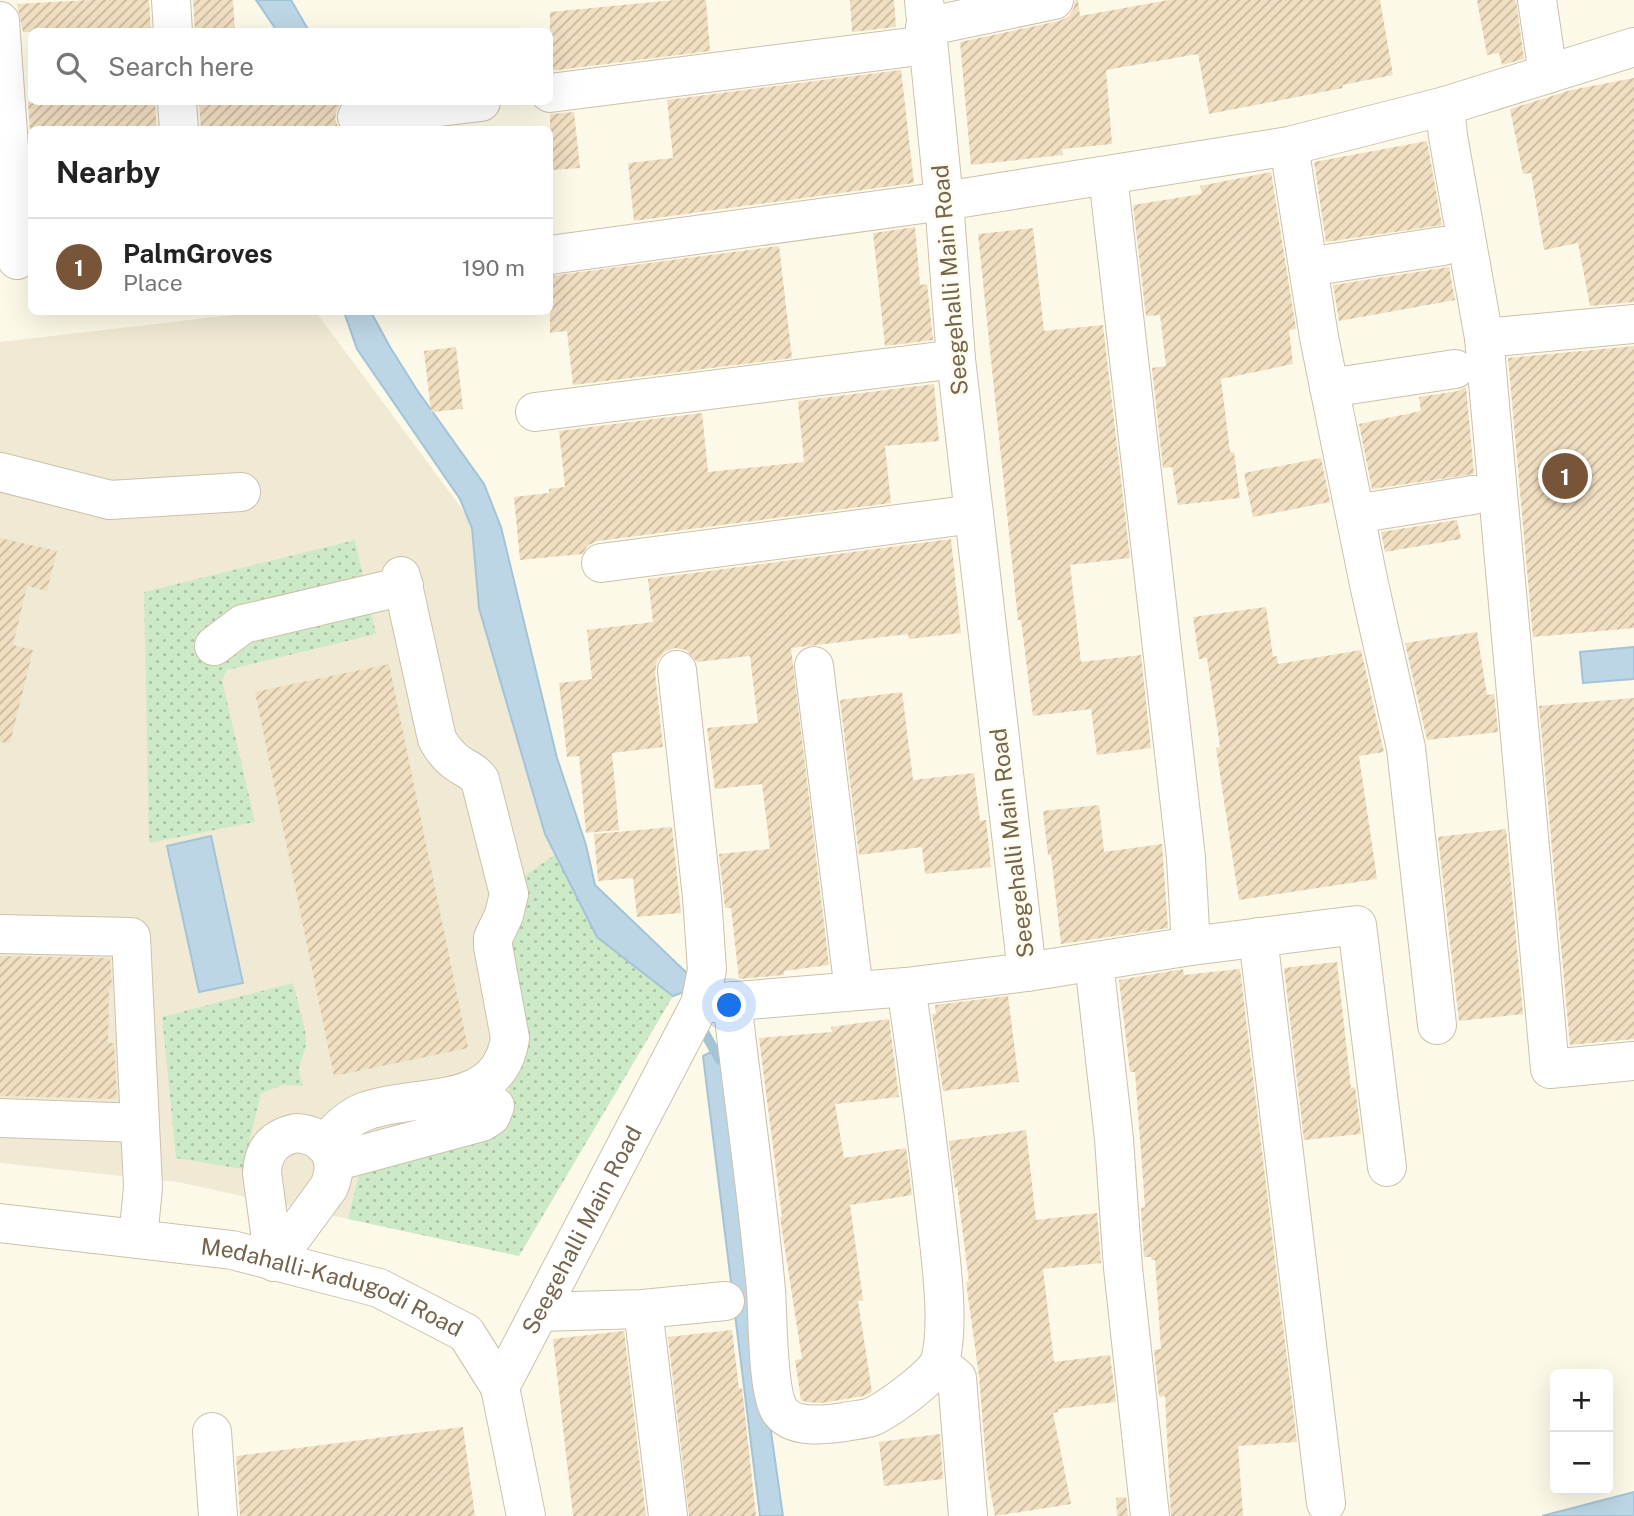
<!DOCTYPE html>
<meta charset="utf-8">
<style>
body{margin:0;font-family:"Public Sans",sans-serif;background:#f6f6f6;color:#222}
.controls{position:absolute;right:21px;bottom:21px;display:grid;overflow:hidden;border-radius:10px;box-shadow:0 7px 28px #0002}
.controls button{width:63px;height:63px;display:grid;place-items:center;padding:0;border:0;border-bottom:2px solid #e0e0e0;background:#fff;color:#222;font:35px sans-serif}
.you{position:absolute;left:730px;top:1006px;width:24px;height:24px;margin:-18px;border:5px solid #fff;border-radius:50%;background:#1a73e8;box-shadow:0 0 0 10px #1a73e833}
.badge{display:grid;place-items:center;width:46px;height:46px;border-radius:50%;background:#785538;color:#fff;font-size:23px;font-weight:700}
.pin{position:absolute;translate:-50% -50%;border:4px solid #fff;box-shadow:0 2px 7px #0006}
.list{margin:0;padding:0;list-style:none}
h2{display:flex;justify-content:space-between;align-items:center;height:91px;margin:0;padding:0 28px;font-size:30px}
h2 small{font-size:23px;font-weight:400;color:#767676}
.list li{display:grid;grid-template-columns:46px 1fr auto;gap:21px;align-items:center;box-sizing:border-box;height:98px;padding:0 28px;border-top:2px solid #e0e0e0}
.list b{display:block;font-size:26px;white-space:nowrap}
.list p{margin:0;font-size:23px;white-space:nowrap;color:#767676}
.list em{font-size:23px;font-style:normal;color:#767676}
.icon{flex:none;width:38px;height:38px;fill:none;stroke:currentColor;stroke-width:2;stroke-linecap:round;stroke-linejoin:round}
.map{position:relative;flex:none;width:1634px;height:1516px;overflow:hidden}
.search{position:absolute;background:#fff;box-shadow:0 7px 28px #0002;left:28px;top:28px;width:525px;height:77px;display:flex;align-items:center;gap:18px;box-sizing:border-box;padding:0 24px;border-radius:10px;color:#767676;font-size:26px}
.panel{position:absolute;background:#fff;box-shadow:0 7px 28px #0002;left:28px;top:126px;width:525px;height:189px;border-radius:10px}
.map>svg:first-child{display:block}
.residential{fill:#f0ead4}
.garden{fill:url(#garden-dots)}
.water{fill:#bdd6e5;stroke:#a3c3d7;stroke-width:2}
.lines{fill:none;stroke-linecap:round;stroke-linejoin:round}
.stream{stroke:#a3c3d7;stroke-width:10}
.building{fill:url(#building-hatch)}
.minor-casing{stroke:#ccc1ac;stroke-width:40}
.minor{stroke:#fff;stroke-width:38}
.labels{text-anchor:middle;stroke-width:5;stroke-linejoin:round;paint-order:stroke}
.street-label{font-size:23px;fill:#76654d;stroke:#fefcef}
</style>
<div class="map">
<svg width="1634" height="1516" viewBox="0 0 1634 1516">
<defs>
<pattern id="garden-dots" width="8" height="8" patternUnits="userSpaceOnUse" patternTransform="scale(1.75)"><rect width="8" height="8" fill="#cdeac7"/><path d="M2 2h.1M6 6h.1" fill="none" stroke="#abc1a4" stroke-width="1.8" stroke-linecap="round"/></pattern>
<pattern id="building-hatch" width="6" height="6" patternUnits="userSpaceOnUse" patternTransform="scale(1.75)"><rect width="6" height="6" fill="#f1dfc1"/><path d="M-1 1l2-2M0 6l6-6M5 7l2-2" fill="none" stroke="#c8b89f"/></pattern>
</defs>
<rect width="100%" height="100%" fill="#fcf9e8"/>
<path class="residential" d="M259 312H316L465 513 472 528 479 608 545 834 597 937 673 996 519 1256 178 1182 0 1163V342Z"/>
<g class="garden">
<path d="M355 540 376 634 227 670 222 680 255 822 149 843 144 592Z"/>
<path d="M556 854 597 937 673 996 519 1256 348 1219 362 1163 509 1099V1088L520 1071 527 1040 509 946 520 879Z"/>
<path d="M293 983C297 1000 304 1019 306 1038 307 1058 292 1063 304 1086L283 1085 261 1093 243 1169 176 1158 162 1017Z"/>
</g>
<g class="water">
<path d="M256 0H291L309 31H277Z"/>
<path d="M344 312H371L390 347 417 390 484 484 501 527 557 758 586 845 595 885 690 976 695 988 673 996 597 937 545 834 479 608 472 528 460 499 357 349Z"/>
<path d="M1634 647V679L1583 683 1580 652Z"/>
<path d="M211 836 243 983 199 992 167 846Z"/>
<path d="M732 1041 768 1411 783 1516H760L703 1056Z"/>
<path d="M1634 1492V1516H1542Z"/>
</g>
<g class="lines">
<path class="stream" d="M699 1023 720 1060"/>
</g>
<g class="building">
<path d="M149 0 151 32H23L17 4 89 0Z"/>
<path d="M193 0H233L235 32H195Z"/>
<path d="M675 0H706L710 51 550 71V12Z"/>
<path d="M850 0H894L896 27 852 32Z"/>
<path d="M1075 0H1078L1080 16 1169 0H1380L1393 75 1342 85 1343 88 1209 114 1198 54 1106 70 1112 144 1062 149 1063 155 971 165 960 42 1059 21 1069 16 1074 7Z"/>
<path d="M1477 0H1516L1524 59 1502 65 1499 53 1487 55Z"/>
<path d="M901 70 914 183 634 221 628 163 673 158 667 100Z"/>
<path d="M1634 78V302L1590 306 1578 243 1544 250 1531 173 1523 174 1510 109 1571 90Z"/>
<path d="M28 102H155L157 130H30Z"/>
<path d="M199 102H342L337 109 335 119 339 130H201Z"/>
<path d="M574 112 580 168 550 170V114Z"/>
<path d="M1427 141 1442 225 1326 242 1314 162Z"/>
<path d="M1271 172 1296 329 1289 330 1293 364 1221 379 1230 452H1234L1240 498 1178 505 1172 467 1163 468 1152 368 1166 366 1160 315 1146 316 1133 205 1202 194 1200 186Z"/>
<path d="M915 227 920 285 927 284 933 340 885 346 873 233Z"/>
<path d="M1033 228 1044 331 1103 325 1130 558 1070 565 1081 662 1141 655 1151 748 1097 755 1091 709 1033 716 1021 620H1018L978 234Z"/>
<path d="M779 246 792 358 573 385 567 331 550 333V276Z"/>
<path d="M1449 267 1455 300 1339 321 1333 285Z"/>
<path d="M1634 346V628L1533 637 1508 358Z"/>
<path d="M456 347 463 409 431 412 424 351Z"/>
<path d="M934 384 939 441 885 446 891 503 598 541 588 545 582 554 520 560 514 497 549 493V489L565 487 559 431 702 413 708 472 804 462 798 401Z"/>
<path d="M1466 387 1474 474 1372 489 1359 424 1421 411 1419 397 1458 391Z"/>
<path d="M1321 458 1330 502 1253 517 1244 473Z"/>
<path d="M1457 520 1461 539 1385 552 1381 532Z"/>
<path d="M0 538 57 551 47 591 27 586 13 645 33 650 10 743 0 742Z"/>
<path d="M951 539 961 633 909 639 908 634 791 648 829 965 784 971V975L739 979 731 908H725L719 854 770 849 762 784 715 789 707 728 758 723 750 656 697 662 686 650 675 648 665 652 657 661 655 672 663 747 612 753 619 830 586 833 579 756 567 757 559 683 592 679 587 630 653 622 648 579Z"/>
<path d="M1266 607 1273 657 1277 656 1278 664 1361 650 1384 752 1359 756 1377 879 1239 900 1216 748 1220 747 1207 658 1199 659 1193 617Z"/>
<path d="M1477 632 1487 695 1494 694 1498 732 1427 740 1405 643Z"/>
<path d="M389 664 468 1048 334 1076 255 692Z"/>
<path d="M902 692 913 780 974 773 980 821 986 820 991 867 925 874 922 847 859 855 840 700Z"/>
<path d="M1634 698V1039L1570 1045 1539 706Z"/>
<path d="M1099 805 1104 852 1162 844 1168 928 1061 944 1051 855H1048L1043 811Z"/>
<path d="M672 827 681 913 637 917 633 878 598 881 594 834Z"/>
<path d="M1506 829 1523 1014 1459 1021 1438 837Z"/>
<path d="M0 956 110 958 112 988 109 987 108 1043H114L117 1099 0 1096Z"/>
<path d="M1337 962 1351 1088 1355 1087 1361 1134 1304 1140 1284 968Z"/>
<path d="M1183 969 1184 975 1240 969 1297 1442 1238 1446 1243 1516H1171L1165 1396 1159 1397 1154 1350 1161 1349 1155 1260H1152L1151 1257H1144L1141 1208 1145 1207 1135 1072H1130L1119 980Z"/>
<path d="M1008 996 1019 1082 943 1091 932 1014H936L935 1005Z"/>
<path d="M889 1019 899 1097 835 1104 844 1158 906 1148 912 1195 850 1205 863 1300 858 1301 872 1392 864 1396 821 1403 806 1402 801 1400 795 1360 802 1359 782 1230 780 1217H782L759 1038 832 1032 831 1027Z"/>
<path d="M1026 1130 1036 1220 1097 1213 1101 1263 1043 1269 1054 1362 1110 1355 1116 1402 1058 1409V1412L1053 1413 1071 1504 995 1516 987 1473 979 1376 966 1282H969L957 1187 955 1188 949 1141Z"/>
<path d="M732 1330 739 1389 742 1388 756 1516H689L668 1337Z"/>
<path d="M624 1331 646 1516H573L553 1339Z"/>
<path d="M463 1427 475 1516H240L236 1456Z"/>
<path d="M940 1434 943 1479 884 1486 879 1442Z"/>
<path d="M1126 1497 1128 1516H1117L1116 1498Z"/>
</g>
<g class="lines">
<defs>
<g id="minor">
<path d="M171 0 173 32"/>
<path d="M1537 0 1548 74"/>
<path d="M0 21 17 260"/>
<path d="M925 27 1054 0"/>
<path d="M550 93 927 45"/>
<path d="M177 102 179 130"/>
<path d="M1445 106 1448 136 1484 338 1550 1069 1634 1061"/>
<path d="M357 117 481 102"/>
<path d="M1289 146 1319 337 1369 584 1406 748 1437 1025"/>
<path d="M1108 176 1186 858 1191 946"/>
<path d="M550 255 944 201 1289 146 1445 106 1634 47"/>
<path d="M1308 267 1443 246"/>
<path d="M1484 338 1634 324"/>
<path d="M1329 388 1455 369"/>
<path d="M535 412 956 359"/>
<path d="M0 472 110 500 241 492"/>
<path d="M1355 514 1473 495"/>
<path d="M601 563 974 514"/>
<path d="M214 646 243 624 404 586"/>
<path d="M814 666 854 991"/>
<path d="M0 934 131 937 143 1187 138 1239"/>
<path d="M1258 937 1326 1503"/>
<path d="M1094 962 1114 1139 1123 1268 1150 1516"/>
<path d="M1027 972 1191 946 1357 925 1387 1167"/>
<path d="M732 1001C743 1097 757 1193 766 1290 768 1316 767 1392 780 1411 793 1429 825 1425 845 1422 853 1420 863 1420 871 1417 886 1411 935 1376 940 1361 950 1326 941 1261 937 1224 928 1144 918 1066 906 987"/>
<path d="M700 1004 906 987 1027 972 956 359 944 201 924 0"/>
<path d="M0 1118 140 1123"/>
<path d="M296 1133C328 1136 341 1158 329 1187L274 1262 262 1173C263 1150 274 1138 296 1133Z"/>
<path d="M324 1145C336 1130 349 1117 366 1111 418 1092 499 1112 510 1038L493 946V938L504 915 509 894 480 780C473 770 465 769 456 762 448 756 442 748 437 739L401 576"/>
<path d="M334 1162 482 1122 491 1116 495 1106"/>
<path id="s1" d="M0 1223 232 1250 379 1288 466 1333 500 1387 526 1516"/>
<path d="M643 1309 668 1516"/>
<path d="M539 1312 643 1309 725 1301"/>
<path d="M939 1363 957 1378 968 1516"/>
<path id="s2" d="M500 1387 700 1004 707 970 702 897 677 670"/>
<path d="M212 1432 218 1516"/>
</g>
</defs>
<use href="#minor" class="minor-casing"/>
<use href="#minor" class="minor"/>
</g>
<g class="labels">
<g class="street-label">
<text transform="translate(950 280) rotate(-95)" y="8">Seegehalli Main Road</text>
<text transform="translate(1012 843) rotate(-97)" y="8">Seegehalli Main Road</text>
<text dy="8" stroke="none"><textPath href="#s2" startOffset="177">Seegehalli Main Road</textPath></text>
<text dy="8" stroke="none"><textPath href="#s1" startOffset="340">Medahalli-Kadugodi Road</textPath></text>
</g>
</g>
</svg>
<div class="controls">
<button>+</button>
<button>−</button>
</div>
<div class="you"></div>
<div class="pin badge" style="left:1565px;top:476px">1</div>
<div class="search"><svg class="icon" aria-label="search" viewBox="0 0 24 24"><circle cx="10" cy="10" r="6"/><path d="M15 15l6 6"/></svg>Search here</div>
<section class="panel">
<h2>Nearby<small></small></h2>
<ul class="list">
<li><span class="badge">1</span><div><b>PalmGroves</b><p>Place</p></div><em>190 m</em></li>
</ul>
</section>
</div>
